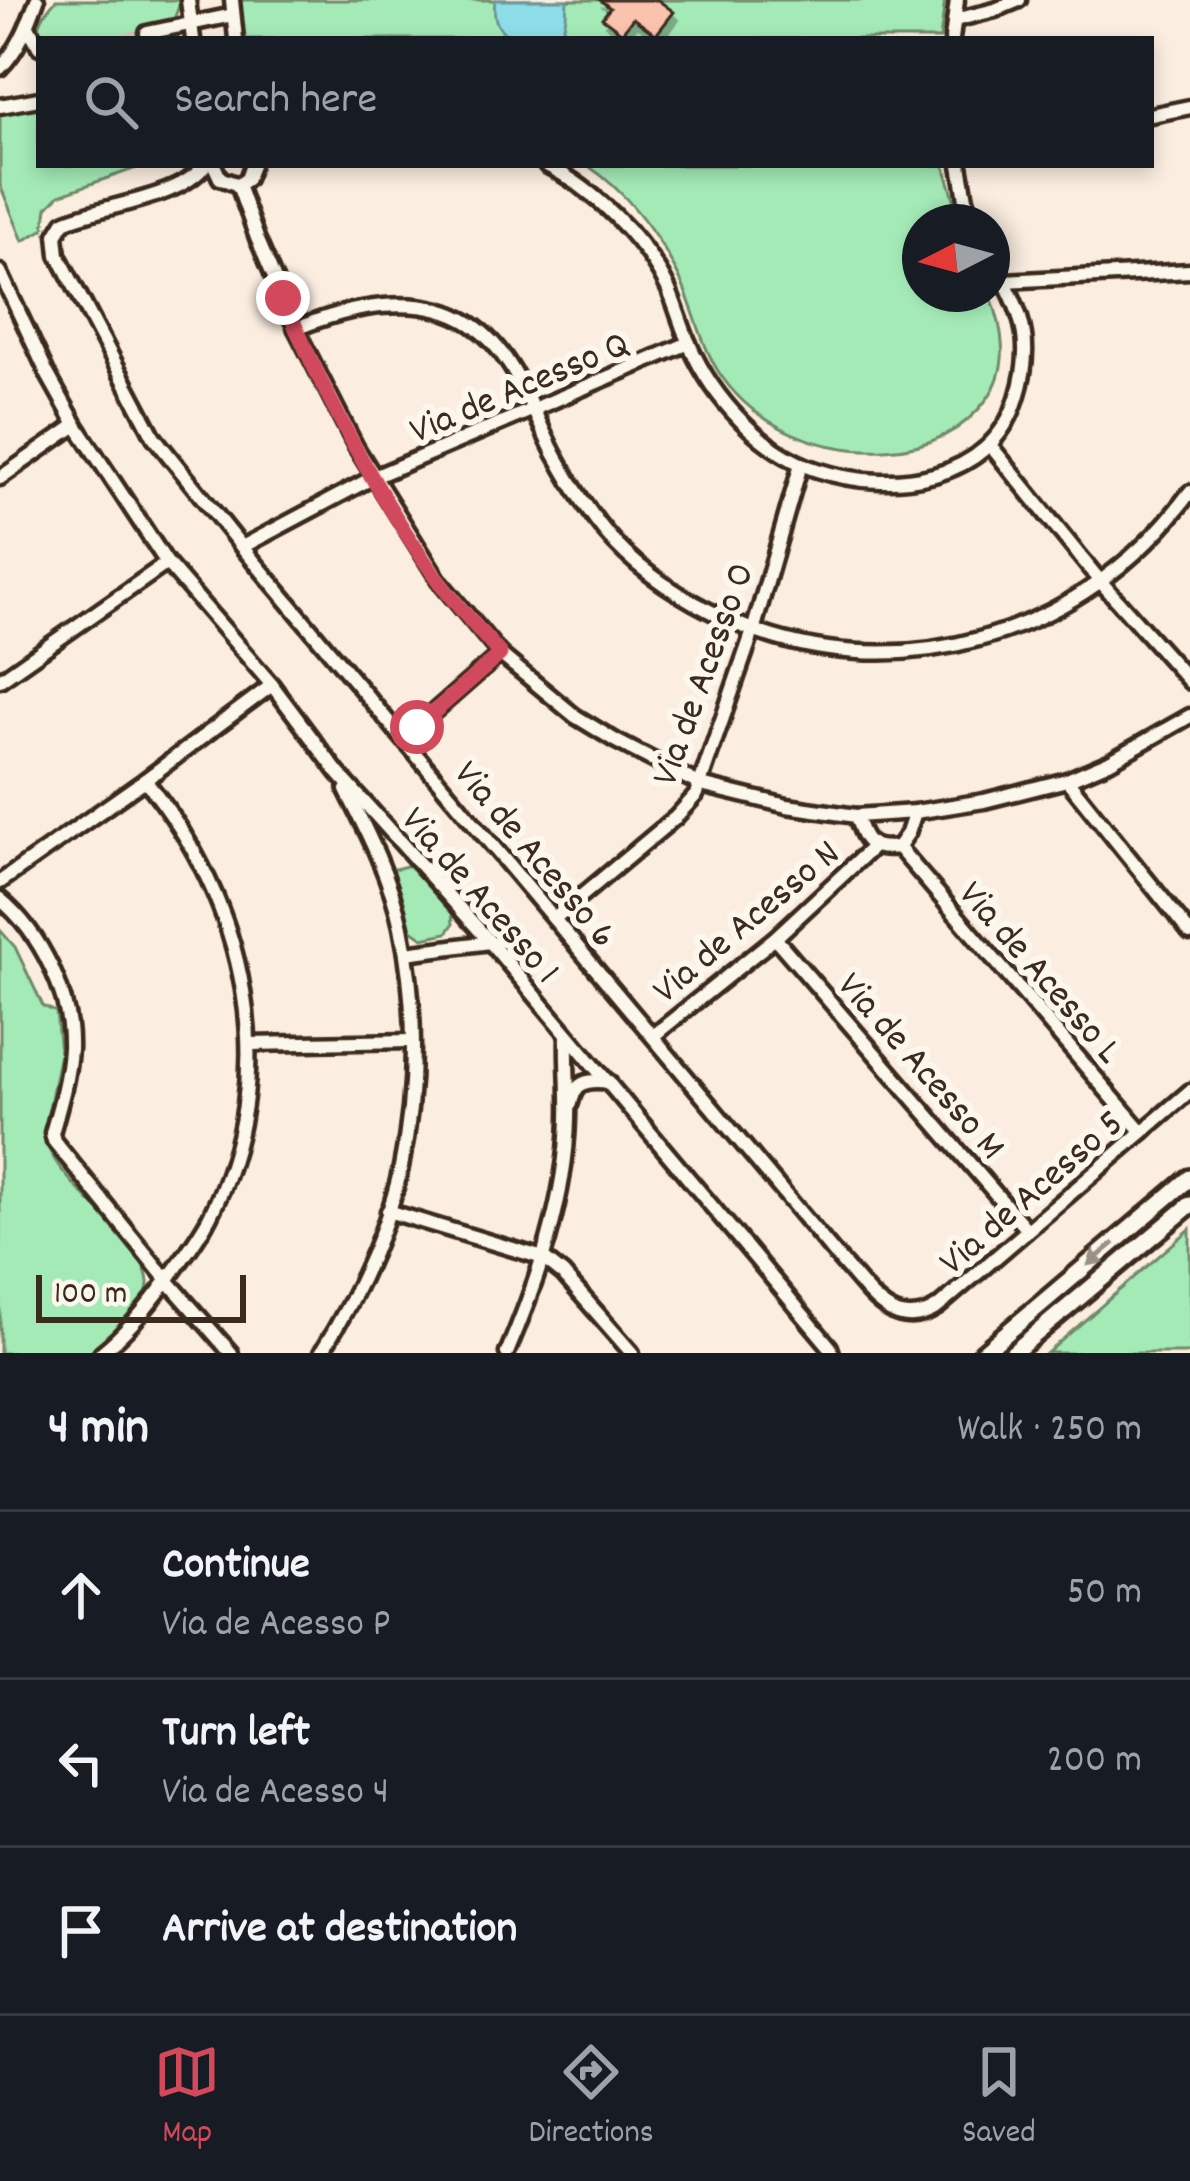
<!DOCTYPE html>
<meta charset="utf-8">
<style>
body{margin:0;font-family:Dekko,sans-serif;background:#242831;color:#f1f3f6}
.compass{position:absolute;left:902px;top:204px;width:108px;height:108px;border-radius:50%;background:#171b24;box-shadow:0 6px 18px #0003;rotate:264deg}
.scale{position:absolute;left:36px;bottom:30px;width:210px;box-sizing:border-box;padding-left:12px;border:6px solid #3b2a1e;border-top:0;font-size:33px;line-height:42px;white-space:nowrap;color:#3b2a1e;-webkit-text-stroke:9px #fbf7ec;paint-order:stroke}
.stop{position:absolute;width:36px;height:36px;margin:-27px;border:9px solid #d1495b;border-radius:50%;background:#fff}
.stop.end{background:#d1495b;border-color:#fff;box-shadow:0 3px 12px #0008}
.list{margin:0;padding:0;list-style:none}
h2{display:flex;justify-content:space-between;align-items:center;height:156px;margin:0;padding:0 48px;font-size:51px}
h2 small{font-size:39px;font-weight:400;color:#9ea1a6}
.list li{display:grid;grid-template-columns:78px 1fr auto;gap:36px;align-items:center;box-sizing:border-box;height:168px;padding:0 48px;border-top:3px solid #363941}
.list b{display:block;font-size:45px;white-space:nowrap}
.list p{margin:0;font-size:39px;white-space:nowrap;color:#9ea1a6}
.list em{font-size:39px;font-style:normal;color:#9ea1a6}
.icon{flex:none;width:66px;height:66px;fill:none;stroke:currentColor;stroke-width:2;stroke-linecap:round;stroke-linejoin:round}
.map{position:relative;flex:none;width:1190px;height:1353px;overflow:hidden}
.search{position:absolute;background:#171b24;box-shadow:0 6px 18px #0003;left:36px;right:36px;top:36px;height:132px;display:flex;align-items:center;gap:30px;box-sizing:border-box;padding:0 42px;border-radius:0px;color:#9ea1a6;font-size:45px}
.sheet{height:660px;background:#171b24}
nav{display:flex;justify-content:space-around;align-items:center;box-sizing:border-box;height:168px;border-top:3px solid #363941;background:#171b24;font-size:33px;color:#9ea1a6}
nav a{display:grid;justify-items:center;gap:6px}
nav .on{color:#d1495b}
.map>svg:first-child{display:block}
.green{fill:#a4eab7;stroke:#708a6a;stroke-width:3}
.water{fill:#8edee9;stroke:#6d9698;stroke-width:3}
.building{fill:#fac3ae;stroke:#3b2a1e;stroke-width:3;filter:url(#shadow)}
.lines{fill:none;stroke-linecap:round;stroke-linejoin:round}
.minor-tunnel{stroke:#d5c6b9;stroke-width:12;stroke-dasharray:12 6;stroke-linecap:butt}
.minor-casing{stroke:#3b2a1e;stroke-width:21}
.tertiary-casing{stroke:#3b2a1e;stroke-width:24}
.minor{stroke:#fbf7ec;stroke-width:12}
.tertiary{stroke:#fbf7ec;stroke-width:15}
.oneway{fill:#9b9085}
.route{stroke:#d1495b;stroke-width:15}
.labels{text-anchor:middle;stroke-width:12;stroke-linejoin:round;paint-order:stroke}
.street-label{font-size:39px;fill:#3b2a1e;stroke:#fbf7ec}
</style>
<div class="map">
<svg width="1190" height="1353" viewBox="0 0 1190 1353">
<defs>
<filter id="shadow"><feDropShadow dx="4.5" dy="8" stdDeviation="0" flood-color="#0004"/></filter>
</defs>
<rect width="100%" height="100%" fill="#fbede0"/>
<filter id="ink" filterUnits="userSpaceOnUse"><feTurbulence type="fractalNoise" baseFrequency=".00833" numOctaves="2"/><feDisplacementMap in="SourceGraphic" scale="24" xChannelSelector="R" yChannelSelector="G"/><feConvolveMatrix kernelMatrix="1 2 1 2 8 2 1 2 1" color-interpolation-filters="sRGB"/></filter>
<g filter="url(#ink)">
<g class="green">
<path d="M56 0H180V3L172 25C131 42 84 39 40 39 35 24 46 11 56 0Z"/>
<path d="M238 0H945L940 39H245Z"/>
<path d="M39 105V165H145L59 195 47 208 44 229 23 241 0 185V112Z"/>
<path d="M587 165H944L961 222H920V294H990C1003 328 1011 366 987 399 962 433 927 448 885 450 820 453 754 427 718 371 700 342 694 307 679 277 658 234 627 192 587 165Z"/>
<path d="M414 864 452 911 453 924 447 933 423 938 409 928 391 870Z"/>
<path d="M0 930 15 947 43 1006 56 1012 60 1053 44 1133C50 1182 145 1237 148 1282 149 1295 140 1304 132 1314 121 1326 107 1345 92 1352 79 1353 18 1353 0 1353Z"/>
<path d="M1190 1229V1353H1047Z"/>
</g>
<path class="water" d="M495 0H567L566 17 561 39C529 39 489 47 495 0Z"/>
<path class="building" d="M600 0H658L674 12 656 35 633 18 622 33 602 18 610 8Z"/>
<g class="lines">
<path class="minor-tunnel" d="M127 39 147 33"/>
<defs>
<g id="minor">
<path d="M188 0 193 39"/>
<path d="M232 0 236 39"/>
<path d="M955 20 995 10 1019 0"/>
<path d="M28 26 39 47"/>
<path d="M147 33 233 15"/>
<path d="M952 39 957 0"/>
<path d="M0 68C19 49 28 25 37 0"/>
<path d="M0 106 39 99"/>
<path d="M1151 115 1190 107"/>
<path d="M205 165C178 200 105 204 64 222L56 235 58 255 154 437 242 547 840 1260C868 1290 893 1336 938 1307L1190 1091"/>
<path d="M214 165 220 178 238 185 247 179 252 165"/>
<path d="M546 165C594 189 643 237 667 286 676 305 681 326 690 346 713 398 761 452 817 470 890 494 991 483 1017 398 1023 379 1027 355 1024 335 1020 308 1006 283 992 260"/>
<path d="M960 165 966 199 974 222"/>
<path d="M238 185 257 238 296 329 356 447 440 582 500 654 575 716 616 741 701 785 787 806 856 816 915 812 984 801 1067 780 1109 762 1190 716"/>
<path d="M0 272 48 375 76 425 167 563 272 685 338 773 490 942 830 1347 832 1353"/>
<path d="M1005 281 1190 271"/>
<path d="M296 329C347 307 421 291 471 324 514 352 531 409 554 453 571 484 591 517 615 543 646 576 687 601 728 620 893 694 1084 638 1190 492"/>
<path d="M990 445 1100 581 1190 682"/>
<path d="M0 478 76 425"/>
<path d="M242 547 374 477 689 343"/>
<path d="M0 680 167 563"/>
<path d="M404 738 500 654"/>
<path d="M1067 780 1190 933"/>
<path d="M856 816C864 841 869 851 898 847"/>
<path d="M898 847 1142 1132"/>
<path d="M898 847 908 833 915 812"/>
<path d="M0 882 145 780 272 685"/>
<path d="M0 899C41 933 72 996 70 1049 68 1078 60 1105 52 1133L54 1141 167 1280 231 1353"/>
<path d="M554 919 676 817 696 795 753 631 801 464"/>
<path d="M775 938 1027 1230"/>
<path d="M406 953 490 942"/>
<path d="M653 1036 775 938 874 846"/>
<path d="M249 1044 412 1041"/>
<path d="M571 1103C575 1081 589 1079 609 1082"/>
<path d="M388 1211 543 1258 563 1274 632 1353"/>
<path d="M101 1353C128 1331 148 1307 168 1279 183 1258 197 1240 209 1218 284 1073 246 902 145 780"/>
<path d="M321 1353C356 1296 387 1233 401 1167 417 1091 417 1003 401 927 391 879 368 833 346 790"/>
<path d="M507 1353C538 1280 566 1199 568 1119 569 1091 566 1063 567 1035"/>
</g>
<g id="tertiary">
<path d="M983 1353 1190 1178"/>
<path d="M1013 1353 1190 1205"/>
</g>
</defs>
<use href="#minor" class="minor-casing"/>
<use href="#tertiary" class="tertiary-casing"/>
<use href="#minor" class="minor"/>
<use href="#tertiary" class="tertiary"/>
</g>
<defs><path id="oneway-solid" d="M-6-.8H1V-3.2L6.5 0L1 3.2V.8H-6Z" transform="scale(3)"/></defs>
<use class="oneway" href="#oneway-solid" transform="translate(1101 1254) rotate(140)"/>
</g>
<g class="lines" filter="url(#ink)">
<path class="route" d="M283 298C325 396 377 496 440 583 458 607 480 631 500 654L417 727"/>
</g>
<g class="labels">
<g class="street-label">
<text transform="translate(518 384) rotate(-23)" y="14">Via de Acesso Q</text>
<text transform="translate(700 673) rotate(-70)" y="14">Via de Acesso O</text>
<text transform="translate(538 852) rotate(50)" y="14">Via de Acesso 6</text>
<text transform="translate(483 893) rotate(49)" y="14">Via de Acesso 1</text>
<text transform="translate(744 919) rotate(-40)" y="14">Via de Acesso N</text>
<text transform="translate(1043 970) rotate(49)" y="14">Via de Acesso L</text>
<text transform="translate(924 1064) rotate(49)" y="14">Via de Acesso M</text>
<text transform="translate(1029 1190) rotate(-41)" y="14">Via de Acesso 5</text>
</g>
</g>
</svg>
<svg class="compass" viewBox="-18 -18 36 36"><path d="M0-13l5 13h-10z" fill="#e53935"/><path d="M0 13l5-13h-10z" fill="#9ea1a6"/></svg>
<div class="scale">100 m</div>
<div class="stop" style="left:417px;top:727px"></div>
<div class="stop end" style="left:283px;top:298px"></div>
<div class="search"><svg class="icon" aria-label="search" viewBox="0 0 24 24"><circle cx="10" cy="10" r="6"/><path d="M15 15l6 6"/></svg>Search here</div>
</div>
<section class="sheet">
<h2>4 min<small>Walk · 250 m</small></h2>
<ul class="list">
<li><svg class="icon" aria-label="ahead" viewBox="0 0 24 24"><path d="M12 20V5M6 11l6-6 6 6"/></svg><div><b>Continue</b><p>Via de Acesso P</p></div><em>50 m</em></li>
<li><svg class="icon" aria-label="left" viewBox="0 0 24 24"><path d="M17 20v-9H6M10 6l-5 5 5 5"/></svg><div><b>Turn left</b><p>Via de Acesso 4</p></div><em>200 m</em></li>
<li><svg class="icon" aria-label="arrive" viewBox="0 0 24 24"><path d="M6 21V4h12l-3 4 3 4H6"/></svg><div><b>Arrive at destination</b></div></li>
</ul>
</section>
<nav>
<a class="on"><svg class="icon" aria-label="map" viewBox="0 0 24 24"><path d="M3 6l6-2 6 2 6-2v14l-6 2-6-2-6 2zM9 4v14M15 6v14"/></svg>Map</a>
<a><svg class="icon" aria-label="directions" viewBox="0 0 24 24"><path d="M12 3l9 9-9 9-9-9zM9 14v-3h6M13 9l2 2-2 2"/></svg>Directions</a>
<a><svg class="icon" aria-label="saved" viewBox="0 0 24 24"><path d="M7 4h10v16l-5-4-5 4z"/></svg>Saved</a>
</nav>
